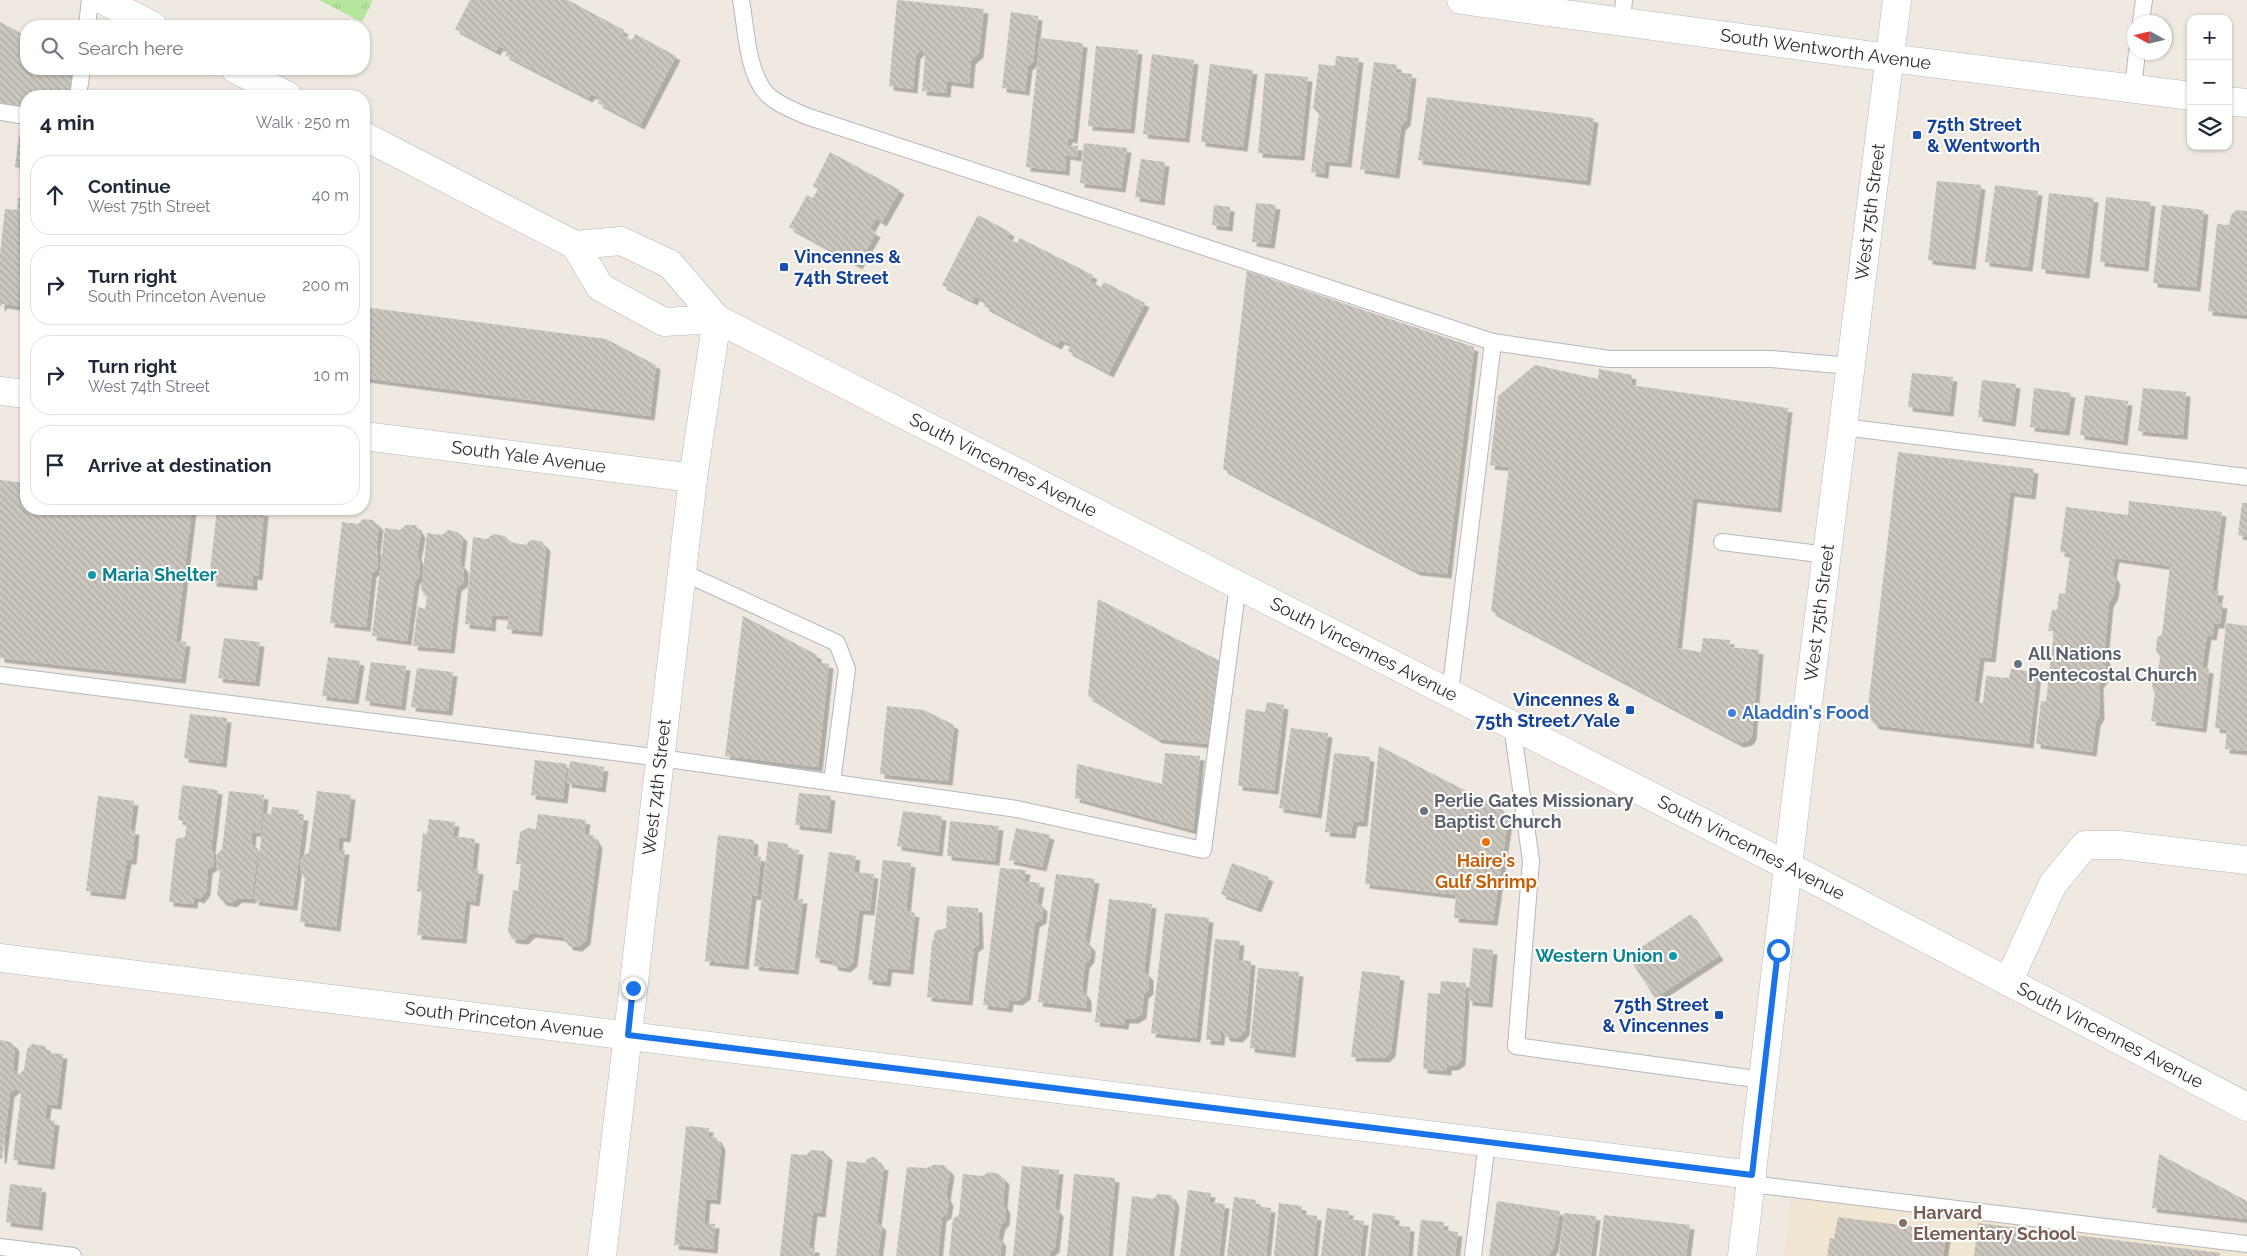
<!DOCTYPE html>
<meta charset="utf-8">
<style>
body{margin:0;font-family:Raleway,sans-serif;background:#f2f2f3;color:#1f2937}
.controls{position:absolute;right:15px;top:15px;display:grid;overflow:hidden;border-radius:10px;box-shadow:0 1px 4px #0004}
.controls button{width:45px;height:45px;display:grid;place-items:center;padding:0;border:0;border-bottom:1px solid #e0e1e3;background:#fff;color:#1f2937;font:25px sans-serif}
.compass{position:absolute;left:2127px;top:15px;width:45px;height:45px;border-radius:50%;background:#fff;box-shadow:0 1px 4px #0004;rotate:278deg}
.stop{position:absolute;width:15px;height:15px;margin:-11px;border:4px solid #1a73e8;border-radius:50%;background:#fff}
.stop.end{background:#1a73e8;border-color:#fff;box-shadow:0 1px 5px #0008}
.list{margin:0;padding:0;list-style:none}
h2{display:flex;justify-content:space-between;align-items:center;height:65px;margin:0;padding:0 20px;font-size:21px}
h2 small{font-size:16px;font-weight:400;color:#747a83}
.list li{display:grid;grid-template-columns:32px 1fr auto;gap:15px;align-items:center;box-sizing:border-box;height:80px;margin:0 10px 10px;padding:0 10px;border:1px solid #e0e1e3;border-radius:20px}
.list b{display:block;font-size:19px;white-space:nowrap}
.list p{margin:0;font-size:16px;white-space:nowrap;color:#747a83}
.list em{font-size:16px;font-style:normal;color:#747a83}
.icon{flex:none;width:28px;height:28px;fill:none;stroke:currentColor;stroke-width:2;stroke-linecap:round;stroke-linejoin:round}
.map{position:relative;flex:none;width:2247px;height:1256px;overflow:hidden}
.search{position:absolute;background:#fff;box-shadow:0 1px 4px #0004;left:20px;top:20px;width:350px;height:55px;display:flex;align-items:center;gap:12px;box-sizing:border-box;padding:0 18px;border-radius:20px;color:#747a83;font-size:19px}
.panel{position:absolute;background:#fff;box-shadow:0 1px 4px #0004;left:20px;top:90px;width:350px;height:425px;border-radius:20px}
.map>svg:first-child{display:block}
.education{fill:#f0e6d1}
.park{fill:url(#park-tufts)}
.building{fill:url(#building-back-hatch);filter:url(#shadow)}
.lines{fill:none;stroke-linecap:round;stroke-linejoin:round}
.lane-casing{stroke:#b4b7c1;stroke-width:18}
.street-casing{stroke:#b4b7c1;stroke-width:29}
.secondary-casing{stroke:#b4b7c1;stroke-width:29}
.lane{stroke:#fff;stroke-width:16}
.street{stroke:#fff;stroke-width:28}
.secondary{stroke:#fff;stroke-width:28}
.route{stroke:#1a73e8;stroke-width:6}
.transit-dot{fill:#1a4fb4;stroke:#fff;stroke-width:2}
.culture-dot{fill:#0f9aa8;stroke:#fff;stroke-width:2}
.worship-dot{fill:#6b7280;stroke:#fff;stroke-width:2}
.shop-dot{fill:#3f7fe0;stroke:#fff;stroke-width:2}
.food-dot{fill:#e8710a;stroke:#fff;stroke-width:2}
.education-dot{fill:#8d6e63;stroke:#fff;stroke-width:2}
.labels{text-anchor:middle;stroke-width:4;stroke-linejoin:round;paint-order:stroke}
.street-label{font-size:18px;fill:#2e2e2e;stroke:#fff}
.transit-label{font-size:18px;font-weight:bold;fill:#164399;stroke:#fff;text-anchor:start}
.culture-label{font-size:18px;font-weight:bold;fill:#0d838f;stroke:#fff;text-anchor:start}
.worship-label{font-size:18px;font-weight:bold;fill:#5b616d;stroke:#fff;text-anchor:start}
.shop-label{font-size:18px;font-weight:bold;fill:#366cbe;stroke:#fff;text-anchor:start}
.food-label{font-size:18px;font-weight:bold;fill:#c56008;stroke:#fff}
.education-label{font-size:18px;font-weight:bold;fill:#785e54;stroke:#fff;text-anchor:start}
</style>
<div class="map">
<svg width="2247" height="1256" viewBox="0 0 2247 1256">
<defs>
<pattern id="park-tufts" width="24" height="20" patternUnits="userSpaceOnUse" patternTransform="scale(1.25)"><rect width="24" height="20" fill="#b6e59e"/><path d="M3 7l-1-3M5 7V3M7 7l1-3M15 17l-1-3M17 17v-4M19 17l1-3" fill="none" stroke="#9dc588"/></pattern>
<pattern id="building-back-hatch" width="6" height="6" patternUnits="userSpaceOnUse" patternTransform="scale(1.25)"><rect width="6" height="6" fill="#cbc7bf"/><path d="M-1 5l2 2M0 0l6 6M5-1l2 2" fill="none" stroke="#afaba4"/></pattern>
<filter id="shadow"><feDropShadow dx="4.5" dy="4.5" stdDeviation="0" flood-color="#0004"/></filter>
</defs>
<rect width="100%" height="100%" fill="#efe9e1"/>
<path class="education" d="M1791 1195 2247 1251V1256H1784Z"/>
<path class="park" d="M319 0H373L362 22Z"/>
<g class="building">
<path d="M470 0H568L624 30 622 35 632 40 635 34 676 56 640 125 598 103 600 98 591 94 588 98 505 55 507 50 499 46 496 51 455 29Z"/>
<path d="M897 0 984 9 979 53 971 60 969 84 947 81 946 93 922 91 925 57 922 48 916 55 913 89 889 86Z"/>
<path d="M1011 12 1038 16 1033 62 1028 66 1025 91 1002 88Z"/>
<path d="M0 22 26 36V69H74L72 96H26V106L0 103Z"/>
<path d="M1040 38 1083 43 1073 139 1068 138 1067 145 1078 146 1077 157 1066 155 1065 171 1026 167Z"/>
<path d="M1096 46 1138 50 1130 129 1088 126Z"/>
<path d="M1152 54 1194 60 1185 138 1143 134Z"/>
<path d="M1336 56 1359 58 1347 163 1325 161 1324 174 1311 172 1319 114 1313 108 1319 64 1335 66Z"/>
<path d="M1374 62 1397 65 1396 72 1412 74 1406 121 1401 126 1395 174 1360 169Z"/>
<path d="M1210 64 1253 70 1243 147 1201 142Z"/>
<path d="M1265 73 1308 77 1300 156 1258 153Z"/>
<path d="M1427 97 1594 118 1586 181 1418 160Z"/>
<path d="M19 135 26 136V169L15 167Z"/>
<path d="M1084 143 1127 148 1121 188 1080 183Z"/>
<path d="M830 152 900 190 882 222 876 218 870 229 876 233 858 265 789 227 807 195 813 198 818 189 813 186Z"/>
<path d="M1141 159 1165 162 1160 201 1135 197Z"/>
<path d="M1937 181 1981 185 1971 265 1928 260Z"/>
<path d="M1995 185 2038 191 2028 267 1985 262Z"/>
<path d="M2049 193 2094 198 2085 274 2041 269Z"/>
<path d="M2106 197 2151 202 2144 267 2100 262Z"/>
<path d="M18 198H26V307L3 304 0 307V254L5 209 17 210Z"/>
<path d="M1256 203 1276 205 1270 244 1252 242Z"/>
<path d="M1214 205 1230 207 1228 227 1212 225Z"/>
<path d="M2162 205 2204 210 2196 287 2153 283Z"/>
<path d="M2237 210 2247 211V315L2208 311 2217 224 2229 225 2231 215Z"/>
<path d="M978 215 1010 232 1007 238 1017 243 1020 238 1093 275 1090 281 1101 287 1104 282 1145 303 1109 373 1068 351 1071 344 1060 340 1057 345 984 306 986 302 975 296 973 301 942 285Z"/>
<path d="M1247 271 1474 347 1447 574 1416 571 1223 469Z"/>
<path d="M364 307 606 339 656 365 650 416 364 378Z"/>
<path d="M1535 365 1598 379 1599 369 1632 375 1631 385 1788 408 1777 508 1693 498 1677 648 1701 652 1703 638 1730 640 1729 647 1759 650 1752 736 1748 741 1739 743 1491 611 1509 467 1490 465 1498 396Z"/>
<path d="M1912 373 1953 377 1949 412 1908 407Z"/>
<path d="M1982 380 2016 384 2011 422 1978 417Z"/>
<path d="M2034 388 2071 393 2065 431 2030 427Z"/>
<path d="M2143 388 2186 392 2183 435 2138 431Z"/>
<path d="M2085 395 2128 401 2123 441 2080 435Z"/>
<path d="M1898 452 2034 469 2031 495 2010 492 1991 658 1980 657 1974 702 1983 703 1986 676 2009 678 2011 669 2037 672 2029 744 1875 725 1867 715Z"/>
<path d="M0 480 26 483V509H192L176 641 186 642 181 679 0 658Z"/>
<path d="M2129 501 2222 512 2212 591H2219L2217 603 2223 604 2220 624H2214L2212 636 2207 635 2202 668 2209 669 2202 728 2151 721 2155 693 2152 687 2153 677 2158 672 2160 657 2156 651 2157 638 2162 634 2170 566 2115 558 2112 574 2116 580 2114 594 2109 603 2104 655 2106 661 2105 676 2099 684 2100 715 2096 722 2092 752 2036 744 2041 701 2046 702 2054 631H2048L2052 610H2057L2059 593 2065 594 2070 554 2060 552 2066 507 2128 515Z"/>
<path d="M2242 503H2247V537L2238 535Z"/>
<path d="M217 509 264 512 258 576 253 575V586L212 582 214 570 210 571Z"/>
<path d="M363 519 373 520 379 526 376 549 378 553 377 569 372 573 366 627 330 623 342 522 358 524Z"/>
<path d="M406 525H416L421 534 417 556 420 562 419 577 415 581 407 641 372 636 385 528 400 530Z"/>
<path d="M448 530 457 532 463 537 460 563 464 568V582L457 587 450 649 413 646 418 607 425 609 427 598 421 590 427 533 442 535Z"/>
<path d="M493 534 505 536 510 542 526 545 530 540 541 541 546 547 538 632 507 629 509 616 492 615 491 627 465 624 473 537 487 539Z"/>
<path d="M1098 599 1220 661 1208 744 1158 739 1088 696Z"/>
<path d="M743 616 817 655V662L829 664 818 767 725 756Z"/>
<path d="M2226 623 2247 626V751L2225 749 2227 730 2215 728Z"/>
<path d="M224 638 260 642 255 682 218 678Z"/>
<path d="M328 657 360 661 354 700 322 696Z"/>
<path d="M371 662 406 666 401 706 365 701Z"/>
<path d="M417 668 453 672 448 711 411 707Z"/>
<path d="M1267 702 1284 705 1274 790 1238 786 1246 709 1265 712Z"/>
<path d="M887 706 924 710 954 725 948 781 880 774Z"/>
<path d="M190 714 227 718 222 763 184 758Z"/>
<path d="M1291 728 1328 733 1317 814 1279 808Z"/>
<path d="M1379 746 1503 810 1508 821 1493 921 1454 918 1456 895 1365 884Z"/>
<path d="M1165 753 1200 756 1193 830 1075 798 1077 764 1162 784Z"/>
<path d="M1334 753 1370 757 1363 822H1353L1351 834 1325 832Z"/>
<path d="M535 760 567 764 563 799 531 795Z"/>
<path d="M570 761 604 767 601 788 567 783Z"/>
<path d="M182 785 218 790 211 849 214 854 213 866 208 869 206 891 200 899 194 897 193 904 169 902 176 839 185 837 187 822 178 820Z"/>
<path d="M229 791 264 795 260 833 252 832 251 844 258 849 252 899 238 898 232 903 222 901 217 895 220 872 216 867 217 854 222 849Z"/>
<path d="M317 791 351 795 346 838 339 837 338 850H345L336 927 300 922 305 878 300 871 301 858 309 852Z"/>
<path d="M799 793 831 796 827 829 795 825Z"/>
<path d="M98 796 134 801 130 830H135L132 860H127L121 895 86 891Z"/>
<path d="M272 807 299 810 298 816H304L293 906 254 901 264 813 271 814Z"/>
<path d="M903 811 942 816 938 852 897 846Z"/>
<path d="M538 814 586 820 584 834 593 835 598 844 586 940 578 947 569 946 563 937 531 933 524 940 512 939 508 931 513 890 518 891 521 864H516L520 832 528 828 536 829Z"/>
<path d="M429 819 455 822 453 836 475 839 472 869 479 870 475 902 466 900 462 939 417 935 422 892 417 891 423 833 427 834Z"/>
<path d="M950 821 999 826 995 861 947 856Z"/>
<path d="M1016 828 1050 835 1042 867 1009 860Z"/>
<path d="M718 835 754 840 753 856 761 857 757 896 752 895 744 965 705 961Z"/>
<path d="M768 841 788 844V849L799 850 793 899H803L794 970 754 966Z"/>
<path d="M829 852 856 856 854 872 874 874 870 911 859 910 853 962 846 968 834 966 832 961 815 958Z"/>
<path d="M883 860 911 863 906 911 915 913 909 970 888 968 886 982 868 980Z"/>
<path d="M1232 863 1269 877 1257 908 1221 894Z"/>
<path d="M1000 868 1026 870 1024 881 1040 883 1037 902 1043 907 1042 919 1035 923 1026 995 1018 1001 1009 1000 1008 1008 983 1005Z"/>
<path d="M1056 874 1095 879 1085 940 1091 947 1090 958 1085 964 1082 990 1087 997V1008L1038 1002Z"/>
<path d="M1109 899 1152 904 1144 971 1149 976V990L1144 994 1142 1014 1134 1019H1125L1124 1025 1095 1022Z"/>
<path d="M947 906 978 908 979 944 974 948 968 1001 927 997 932 941H933L935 931 946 928Z"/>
<path d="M1165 913 1209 918 1196 1038 1151 1033Z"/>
<path d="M1691 914 1719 956 1655 998 1628 956Z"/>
<path d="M1215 939 1240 941 1238 960 1251 961 1245 1031 1238 1038 1226 1037 1221 1028 1220 1041 1206 1040Z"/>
<path d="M1473 948 1493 950 1488 1003 1468 1001Z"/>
<path d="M1258 968 1299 972 1291 1053 1250 1048Z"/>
<path d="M1362 971 1400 976 1391 1052 1385 1058 1351 1057Z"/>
<path d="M1441 981 1466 983 1461 1061 1454 1066H1447V1071L1423 1069 1428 993 1440 994Z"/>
<path d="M0 1040 11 1042 15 1047 13 1069 18 1075 24 1070 27 1049 32 1044 45 1046 49 1053 63 1054 57 1105 47 1104 45 1119 55 1121 50 1165 13 1160 21 1094 16 1088 10 1093 2 1159H0Z"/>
<path d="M686 1126 709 1128 708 1136 717 1138 721 1146 716 1200 706 1199 704 1223 715 1224 713 1249 674 1245Z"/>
<path d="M811 1150 823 1151 828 1156 821 1213 813 1212 809 1248H815L814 1256H780L791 1154 806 1155Z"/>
<path d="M2159 1154 2247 1201V1219L2152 1208Z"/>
<path d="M872 1157 876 1158 880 1165 884 1166 877 1222 882 1226 878 1256H836L847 1161 865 1163 867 1159Z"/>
<path d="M933 1165H944L950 1172 946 1196 949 1202 947 1214 942 1217 938 1256H896L907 1167 927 1168Z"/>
<path d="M1022 1166 1059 1170 1055 1208 1059 1212 1055 1248 1050 1252V1256H1013Z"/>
<path d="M989 1172 999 1174 1005 1180 1003 1204 1006 1209 1005 1221 1001 1225 998 1237 1002 1242 1000 1256H949L953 1219 959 1215 963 1174 982 1176Z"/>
<path d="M1074 1174 1115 1178 1108 1256H1067Z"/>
<path d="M10 1184 42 1188 38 1226 6 1222Z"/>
<path d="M1188 1190 1211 1193 1209 1202 1225 1204 1219 1256H1180Z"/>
<path d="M1158 1194 1171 1195 1175 1203 1169 1256H1126L1132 1196 1153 1199Z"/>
<path d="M1234 1197 1256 1200 1255 1206 1271 1208 1266 1256H1227Z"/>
<path d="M1497 1201 1560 1211 1554 1247 1548 1256H1489Z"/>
<path d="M1279 1203 1302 1206 1301 1214 1317 1216 1313 1256H1274Z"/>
<path d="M1327 1208 1349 1211 1348 1219 1364 1221 1360 1256H1321Z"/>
<path d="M1373 1213 1395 1216 1394 1225 1410 1227 1408 1256H1368Z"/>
<path d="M1564 1213 1596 1216 1591 1256H1559Z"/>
<path d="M1604 1215 1690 1225 1686 1256H1599Z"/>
<path d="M1838 1217 1947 1231 1943 1256H1827L1830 1238 1834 1239Z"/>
<path d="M1421 1220 1444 1222 1443 1230 1458 1232 1455 1256H1417Z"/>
<path d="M1978 1223 2220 1253V1256H1974Z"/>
</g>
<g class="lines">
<defs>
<g id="lane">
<path d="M741 0C746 27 747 72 766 93 776 104 793 110 806 116L1493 342 1609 359H1771L1851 366"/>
<path d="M1622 21 1624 0"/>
<path d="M2141 22 2144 0"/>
<path d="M87 26 90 0"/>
<path d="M2133 89 2137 52"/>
<path d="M78 96 82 69"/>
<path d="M0 112 26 116"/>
<path d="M1843 427 2247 477"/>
<path d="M1722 542 1827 555"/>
<path d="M682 572 837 643 847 669 832 782"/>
<path d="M0 675 661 758 1017 809 1203 850 1238 585"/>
<path d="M1450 693 1493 342"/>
<path d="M1512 725 1531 861 1516 1046 1763 1080"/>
<path d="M1751 1184 2247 1244"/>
<path d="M0 1247 73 1256"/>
<path d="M1473 1256 1487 1142"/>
</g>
<g id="street">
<path id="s1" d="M1461 0 1889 58 2191 96"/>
<path d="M2228 101 2247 103"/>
<path d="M0 391 26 394"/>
<path id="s2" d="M364 436 693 478"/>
<path id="s3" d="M0 958 1752 1175"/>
<path d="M2008 982 2053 884 2085 845H2120L2247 860"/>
<path id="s4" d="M602 1256 693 478 717 319"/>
</g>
<g id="secondary">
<path d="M103 0 153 26"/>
<path d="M235 69 288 96"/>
<path d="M364 136 575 245 600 287 664 322 717 319"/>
<path id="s5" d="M575 245 621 241 670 264 717 319 1788 866 2247 1107"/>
<path id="s6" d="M1742 1256 1798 782 1897 0"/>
</g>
</defs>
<use href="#lane" class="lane-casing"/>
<use href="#street" class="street-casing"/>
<use href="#secondary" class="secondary-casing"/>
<use href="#lane" class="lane"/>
<use href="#street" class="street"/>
<use href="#secondary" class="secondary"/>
</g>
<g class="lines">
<path class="route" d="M633 988 628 1035 1752 1175 1778 950"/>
</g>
<g class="transit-dot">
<rect x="1912" y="130" width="10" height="10" rx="2.5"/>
<rect x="779" y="262" width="10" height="10" rx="2.5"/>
<rect x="1625" y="705" width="10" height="10" rx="2.5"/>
<rect x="1714" y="1010" width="10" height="10" rx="2.5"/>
</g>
<g class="culture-dot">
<circle cx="92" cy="575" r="5"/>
<circle cx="1673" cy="956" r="5"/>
</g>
<g class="worship-dot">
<circle cx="2018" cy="664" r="5"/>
<circle cx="1424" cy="811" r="5"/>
</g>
<circle class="shop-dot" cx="1732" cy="713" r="5"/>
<circle class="food-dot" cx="1486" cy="842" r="5"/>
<circle class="education-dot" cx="1903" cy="1223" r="5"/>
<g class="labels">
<g class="street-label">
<text dy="6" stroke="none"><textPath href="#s1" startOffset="368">South Wentworth Avenue</textPath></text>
<text dy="6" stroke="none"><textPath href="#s6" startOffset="1052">West 75th Street</textPath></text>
<text dy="6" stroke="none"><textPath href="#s2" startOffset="166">South Yale Avenue</textPath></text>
<text dy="6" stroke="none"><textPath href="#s5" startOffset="494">South Vincennes Avenue</textPath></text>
<text dy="6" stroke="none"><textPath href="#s6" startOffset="648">West 75th Street</textPath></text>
<text dy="6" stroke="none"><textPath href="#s5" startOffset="899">South Vincennes Avenue</textPath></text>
<text dy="6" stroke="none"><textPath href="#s4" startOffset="472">West 74th Street</textPath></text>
<text dy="6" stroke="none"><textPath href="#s5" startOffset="1334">South Vincennes Avenue</textPath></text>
<text dy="6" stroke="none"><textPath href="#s3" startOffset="508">South Princeton Avenue</textPath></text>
<text dy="6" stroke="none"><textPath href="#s5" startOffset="1739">South Vincennes Avenue</textPath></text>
</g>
<g class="transit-label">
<text x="1927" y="131">75th Street<tspan x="1927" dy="21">&amp; Wentworth</tspan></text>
<text x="794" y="263">Vincennes &amp;<tspan x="794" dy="21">74th Street</tspan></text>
<text x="1620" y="706" text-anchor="end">Vincennes &amp;<tspan x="1620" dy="21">75th Street/Yale</tspan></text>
<text x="1709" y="1011" text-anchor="end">75th Street<tspan x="1709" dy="21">&amp; Vincennes</tspan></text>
</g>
<g class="culture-label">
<text x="102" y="581">Maria Shelter</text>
<text x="1663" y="962" text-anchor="end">Western Union</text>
</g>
<g class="worship-label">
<text x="2028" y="660">All Nations<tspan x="2028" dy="21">Pentecostal Church</tspan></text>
<text x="1434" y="807">Perlie Gates Missionary<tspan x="1434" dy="21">Baptist Church</tspan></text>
</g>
<g class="shop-label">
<text x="1742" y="719">Aladdin's Food</text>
</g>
<g class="food-label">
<text x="1486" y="867">Haire's<tspan x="1486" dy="21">Gulf Shrimp</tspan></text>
</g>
<g class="education-label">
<text x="1913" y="1219">Harvard<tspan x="1913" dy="21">Elementary School</tspan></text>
</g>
</g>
</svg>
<div class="controls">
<button>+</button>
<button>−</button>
<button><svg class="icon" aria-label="layers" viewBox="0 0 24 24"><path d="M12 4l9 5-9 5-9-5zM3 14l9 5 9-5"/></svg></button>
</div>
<svg class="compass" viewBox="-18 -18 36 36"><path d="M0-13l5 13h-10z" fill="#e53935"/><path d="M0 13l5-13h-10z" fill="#747a83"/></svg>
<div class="stop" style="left:1778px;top:950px"></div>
<div class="stop end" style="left:633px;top:988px"></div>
<div class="search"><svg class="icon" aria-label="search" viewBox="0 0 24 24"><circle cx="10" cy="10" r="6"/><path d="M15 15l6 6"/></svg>Search here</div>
<section class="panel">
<h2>4 min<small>Walk · 250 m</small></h2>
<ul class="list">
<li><svg class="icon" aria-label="ahead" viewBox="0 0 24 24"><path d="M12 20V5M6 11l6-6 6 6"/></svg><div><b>Continue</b><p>West 75th Street</p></div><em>40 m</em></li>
<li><svg class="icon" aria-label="right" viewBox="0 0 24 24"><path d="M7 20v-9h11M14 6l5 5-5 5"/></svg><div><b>Turn right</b><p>South Princeton Avenue</p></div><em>200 m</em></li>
<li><svg class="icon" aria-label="right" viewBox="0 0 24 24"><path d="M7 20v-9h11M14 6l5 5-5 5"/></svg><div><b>Turn right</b><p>West 74th Street</p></div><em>10 m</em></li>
<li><svg class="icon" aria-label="arrive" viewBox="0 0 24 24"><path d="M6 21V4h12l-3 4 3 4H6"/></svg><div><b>Arrive at destination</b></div></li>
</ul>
</section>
</div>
